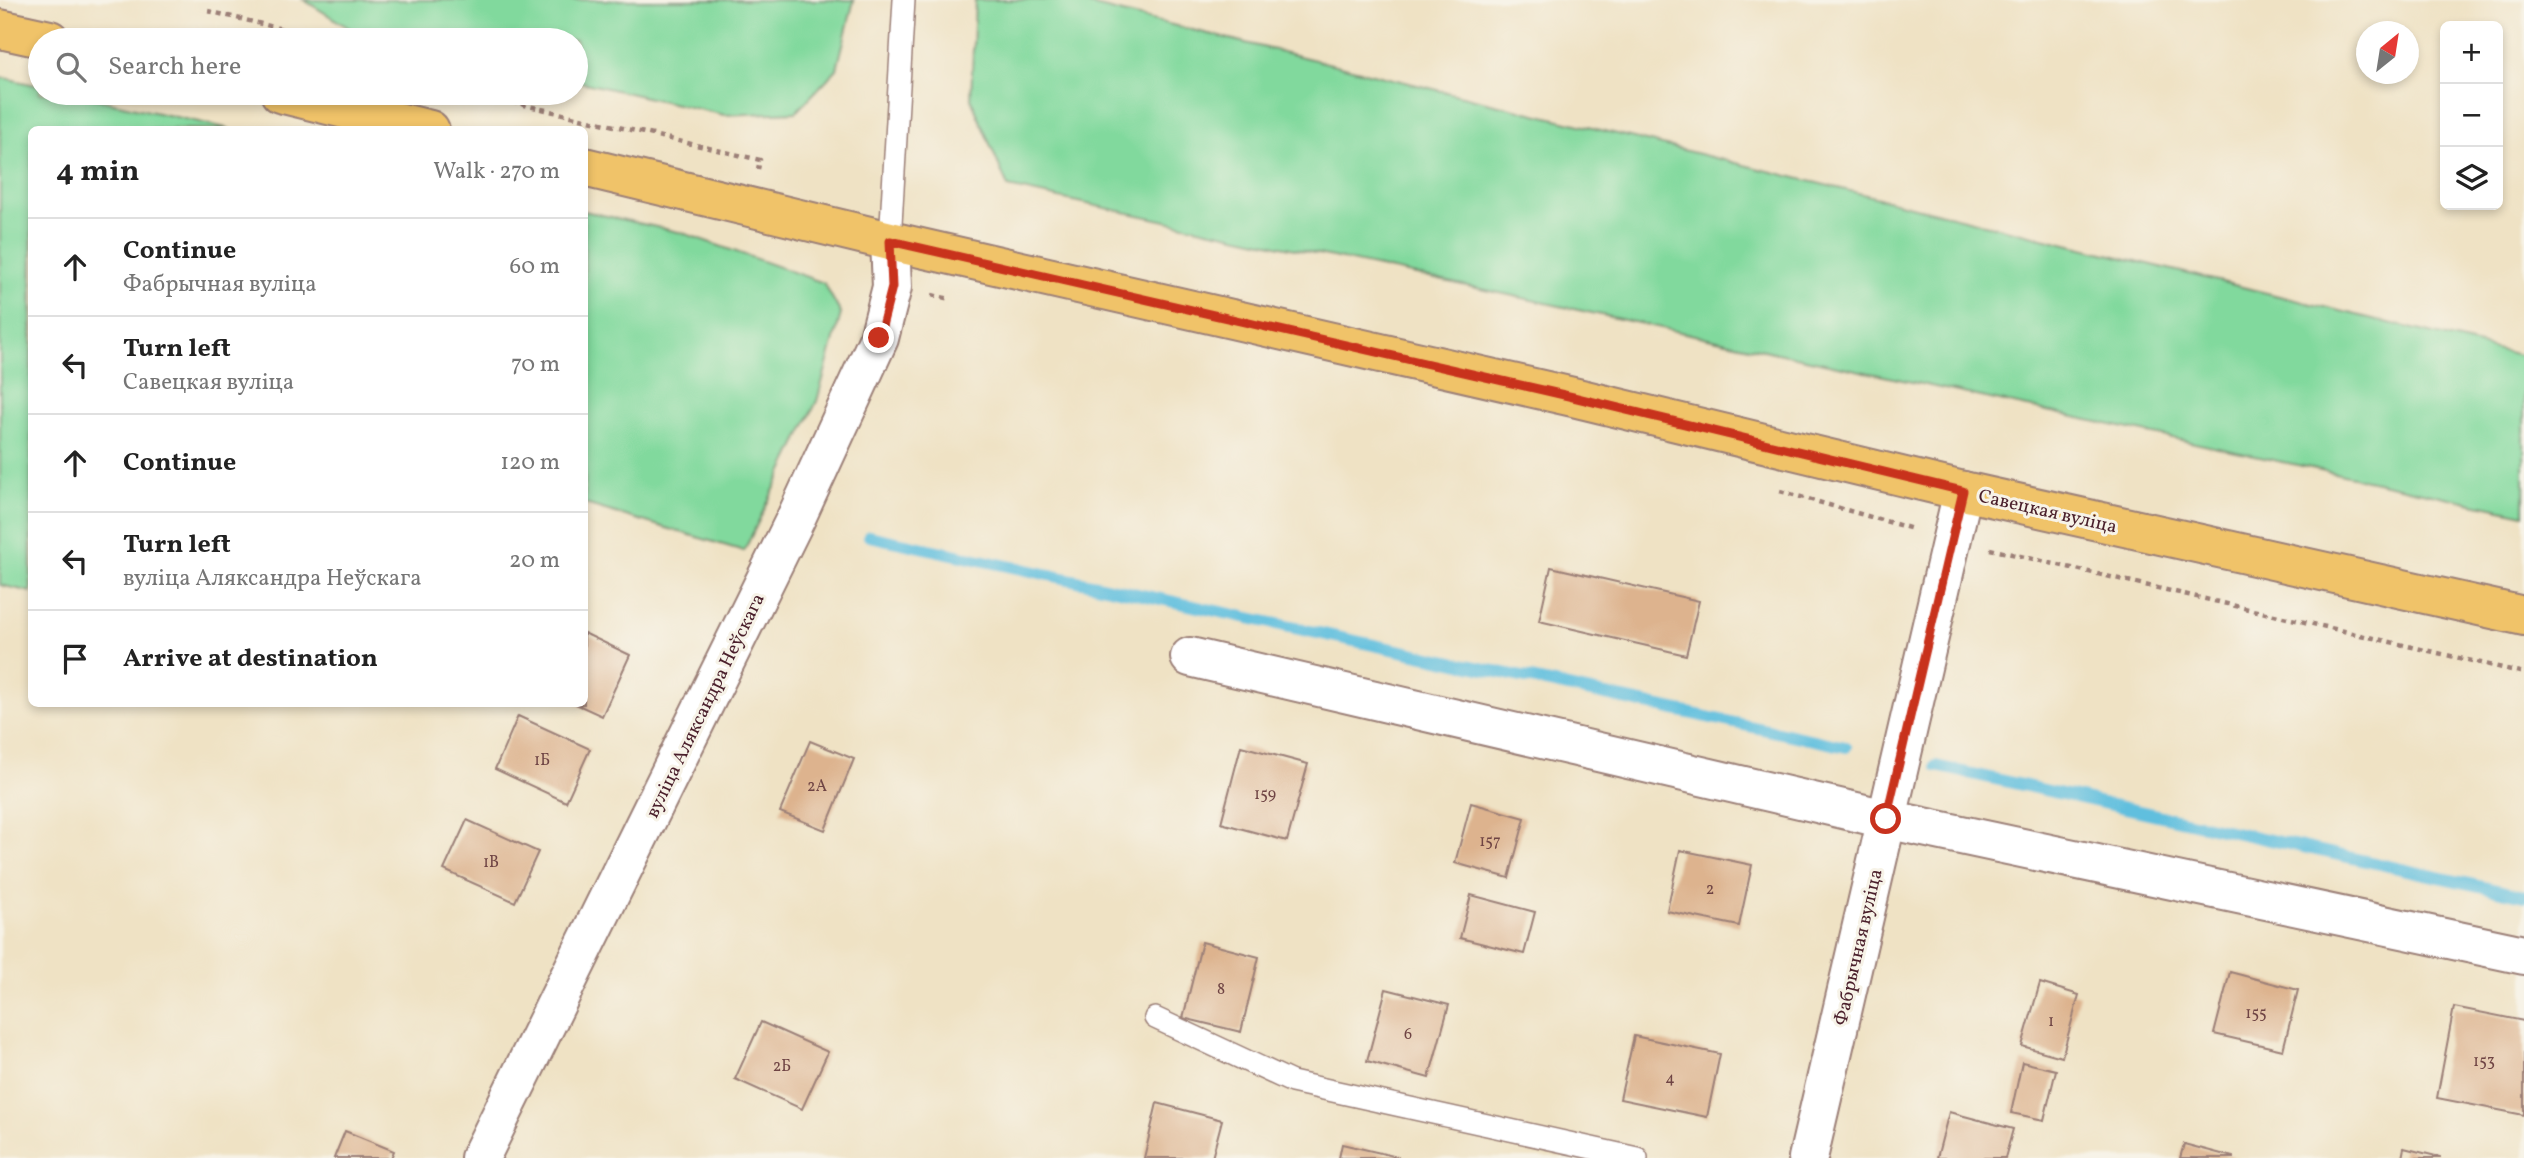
<!DOCTYPE html>
<meta charset="utf-8">
<style>
body{margin:0;font-family:Vollkorn,serif;background:#f2f2f2;color:#222}
.controls{position:absolute;right:21px;top:21px;display:grid;overflow:hidden;border-radius:10px;box-shadow:0 4px 10px #0003}
.controls button{width:63px;height:63px;display:grid;place-items:center;padding:0;border:0;border-bottom:2px solid #e0e0e0;background:#fff;color:#222;font:35px sans-serif}
.compass{position:absolute;left:2356px;top:21px;width:63px;height:63px;border-radius:50%;background:#fff;box-shadow:0 4px 10px #0003;rotate:30deg}
.stop{position:absolute;width:21px;height:21px;margin:-16px;border:5px solid #c8321e;border-radius:50%;background:#fff}
.stop.end{background:#c8321e;border-color:#fff;box-shadow:0 2px 7px #0008}
.list{margin:0;padding:0;list-style:none}
h2{display:flex;justify-content:space-between;align-items:center;height:91px;margin:0;padding:0 28px;font-size:30px}
h2 small{font-size:23px;font-weight:400;color:#767676}
.list li{display:grid;grid-template-columns:46px 1fr auto;gap:21px;align-items:center;box-sizing:border-box;height:98px;padding:0 28px;border-top:2px solid #e0e0e0}
.list b{display:block;font-size:26px;white-space:nowrap}
.list p{margin:0;font-size:23px;white-space:nowrap;color:#767676}
.list em{font-size:23px;font-style:normal;color:#767676}
.icon{flex:none;width:38px;height:38px;fill:none;stroke:currentColor;stroke-width:2;stroke-linecap:round;stroke-linejoin:round}
.map{position:relative;flex:none;width:2524px;height:1158px;overflow:hidden}
.search{position:absolute;background:#fff;box-shadow:0 4px 10px #0003;left:28px;top:28px;width:560px;height:77px;display:flex;align-items:center;gap:18px;box-sizing:border-box;padding:0 24px;border-radius:38px;color:#767676;font-size:26px}
.panel{position:absolute;background:#fff;box-shadow:0 4px 10px #0003;left:28px;top:126px;width:560px;height:581px;border-radius:10px}
.map>svg:first-child{display:block}
.green{fill:#81d99d;stroke:#667c64;stroke-width:2}
.lines{fill:none;stroke-linecap:round;stroke-linejoin:round}
.stream{stroke:#60bfde;stroke-width:12}
.building{fill:#ddb38e}
.lane-casing{stroke:#9c8078;stroke-width:24}
.street-casing{stroke:#9c8078;stroke-width:42}
.primary-casing{stroke:#9c8078;stroke-width:42}
.path{stroke:#9c8078;stroke-width:4.5;stroke-dasharray:5 5;stroke-linecap:butt}
.lane{stroke:#fff;stroke-width:21}
.street{stroke:#fff;stroke-width:38}
.primary{stroke:#f0c369;stroke-width:38}
.route{stroke:#c8321e;stroke-width:9}
.labels{text-anchor:middle;stroke-width:6;stroke-linejoin:round;paint-order:stroke}
.number-label{font-size:16px;fill:#6f4444}
.street-label{font-size:19px;fill:#4a1f2b;stroke:#f7f3e8}
</style>
<div class="map">
<svg width="2524" height="1158" viewBox="0 0 2524 1158">
<rect width="100%" height="100%" fill="#f7f3e8"/>
<filter id="ink" filterUnits="userSpaceOnUse"><feTurbulence type="fractalNoise" baseFrequency=".0143" numOctaves="2"/><feDisplacementMap in="SourceGraphic" scale="14" xChannelSelector="R" yChannelSelector="G"/><feConvolveMatrix kernelMatrix="1 2 1 2 8 2 1 2 1" color-interpolation-filters="sRGB"/></filter>
<filter id="wash" filterUnits="userSpaceOnUse"><feTurbulence type="fractalNoise" baseFrequency=".00686" numOctaves="4" result="noise"/><feDisplacementMap in="SourceGraphic" scale="28" xChannelSelector="R" yChannelSelector="G"/><feGaussianBlur stdDeviation="1.57" result="paint"/><feColorMatrix in="noise" values="0 0 0 0 0 0 0 0 0 0 0 0 0 0 0 0 0 1.4 0 .05"/><feComposite in="paint" operator="in"/></filter>
<g filter="url(#wash)">
<rect width="100%" height="100%" fill="#efe2c4"/>
<g class="green">
<path d="M304 0H854L837 69 796 112 724 115 576 81V40H396L354 31Z"/>
<path d="M975 0H1070L2524 356V514L1008 187 971 99Z"/>
<path d="M0 77 40 86V93H69L230 129 32 130 31 592 0 585Z"/>
<path d="M584 211 683 233 824 283 841 314 817 401 744 551 585 504Z"/>
</g>
<g class="lines">
<g class="stream">
<path d="M869 536 1846 747"/>
<path d="M1936 766 2524 896"/>
</g>
</g>
<g id="blocks">
<g class="building">
<path d="M1551 567 1699 601 1686 655 1539 621Z"/>
<path d="M584 633 630 655 602 716 576 704H584Z"/>
<path d="M518 716 590 749 566 802 495 769Z"/>
<path d="M810 741 854 759 825 830 780 812Z"/>
<path d="M1241 746 1308 764 1287 841 1221 823Z"/>
<path d="M1471 803 1525 818 1509 878 1455 863Z"/>
<path d="M467 820 538 852 515 902 444 870Z"/>
<path d="M1680 850 1752 865 1739 926 1667 911Z"/>
<path d="M1471 895 1535 912 1524 954 1460 938Z"/>
<path d="M1202 942 1259 957 1241 1032 1183 1018Z"/>
<path d="M2230 972 2298 990 2283 1050 2214 1034Z"/>
<path d="M2040 983 2079 995 2062 1057 2022 1046Z"/>
<path d="M1386 989 1449 1005 1429 1078 1367 1061Z"/>
<path d="M2454 1007 2524 1021V1115L2437 1098Z"/>
<path d="M761 1022 828 1052 802 1109 735 1079Z"/>
<path d="M1634 1036 1720 1054 1707 1117 1620 1099Z"/>
<path d="M2022 1062 2056 1070 2044 1120 2011 1113Z"/>
<path d="M1157 1103 1222 1120 1212 1158H1144Z"/>
<path d="M1949 1112 2013 1129 2005 1158H1937Z"/>
<path d="M345 1131 394 1151 391 1158H334Z"/>
<path d="M1342 1144 1398 1157V1158H1339Z"/>
<path d="M2184 1144 2233 1157V1158H2180Z"/>
<path d="M2404 1148 2440 1157V1158H2402Z"/>
</g>
</g>
</g>
<g filter="url(#ink)">
<use href="#blocks" fill-opacity="0" stroke="#9c8078" stroke-width="2"/>
<g class="lines">
<defs>
<g id="lane">
<path d="M890 241 904 0"/>
<path d="M1155 1018 1292 1082 1637 1158"/>
</g>
<g id="street">
<path d="M1190 657 1886 819 2524 955"/>
<path d="M480 1158 796 518 879 338 892 287 890 241"/>
<path d="M1808 1158 1963 491"/>
</g>
<g id="primary">
<path d="M0 29 50 40"/>
<path d="M280 93 430 130"/>
<path d="M584 167 890 241 1573 397 1963 491 2524 616"/>
</g>
</defs>
<use href="#lane" class="lane-casing"/>
<use href="#street" class="street-casing"/>
<use href="#primary" class="primary-casing"/>
<g class="path">
<path d="M208 11 311 36 318 40"/>
<path d="M473 93 760 160 758 169"/>
<path d="M932 295 950 299"/>
<path d="M1780 491 1913 529"/>
<path d="M1990 549 2524 673"/>
</g>
<use href="#lane" class="lane"/>
<use href="#street" class="street"/>
<use href="#primary" class="primary"/>
</g>
</g>
<g class="lines" filter="url(#ink)">
<path class="route" d="M879 338 892 287 890 241 1573 397 1963 491 1886 819"/>
</g>
<g class="labels">
<g class="number-label">
<text x="542" y="765">1Б</text>
<text x="817" y="791">2А</text>
<text x="1265" y="799">159</text>
<text x="1490" y="846">157</text>
<text x="491" y="867">1В</text>
<text x="1710" y="894">2</text>
<text x="1221" y="994">8</text>
<text x="2256" y="1018">155</text>
<text x="2051" y="1026">1</text>
<text x="1408" y="1039">6</text>
<text x="2484" y="1066">153</text>
<text x="782" y="1071">2Б</text>
<text x="1670" y="1083">4</text>
</g>
<g class="street-label">
<text transform="translate(2048 510) rotate(13)" y="7">Савецкая вуліца</text>
<text transform="translate(704 705) rotate(-64)" y="7">вуліца Аляксандра Неўскага</text>
<text transform="translate(1857 947) rotate(-77)" y="7">Фабрычная вуліца</text>
</g>
</g>
</svg>
<div class="controls">
<button>+</button>
<button>−</button>
<button><svg class="icon" aria-label="layers" viewBox="0 0 24 24"><path d="M12 4l9 5-9 5-9-5zM3 14l9 5 9-5"/></svg></button>
</div>
<svg class="compass" viewBox="-18 -18 36 36"><path d="M0-13l5 13h-10z" fill="#e53935"/><path d="M0 13l5-13h-10z" fill="#767676"/></svg>
<div class="stop" style="left:1886px;top:819px"></div>
<div class="stop end" style="left:879px;top:338px"></div>
<div class="search"><svg class="icon" aria-label="search" viewBox="0 0 24 24"><circle cx="10" cy="10" r="6"/><path d="M15 15l6 6"/></svg>Search here</div>
<section class="panel">
<h2>4 min<small>Walk · 270 m</small></h2>
<ul class="list">
<li><svg class="icon" aria-label="ahead" viewBox="0 0 24 24"><path d="M12 20V5M6 11l6-6 6 6"/></svg><div><b>Continue</b><p>Фабрычная вуліца</p></div><em>60 m</em></li>
<li><svg class="icon" aria-label="left" viewBox="0 0 24 24"><path d="M17 20v-9H6M10 6l-5 5 5 5"/></svg><div><b>Turn left</b><p>Савецкая вуліца</p></div><em>70 m</em></li>
<li><svg class="icon" aria-label="ahead" viewBox="0 0 24 24"><path d="M12 20V5M6 11l6-6 6 6"/></svg><div><b>Continue</b></div><em>120 m</em></li>
<li><svg class="icon" aria-label="left" viewBox="0 0 24 24"><path d="M17 20v-9H6M10 6l-5 5 5 5"/></svg><div><b>Turn left</b><p>вуліца Аляксандра Неўскага</p></div><em>20 m</em></li>
<li><svg class="icon" aria-label="arrive" viewBox="0 0 24 24"><path d="M6 21V4h12l-3 4 3 4H6"/></svg><div><b>Arrive at destination</b></div></li>
</ul>
</section>
</div>
